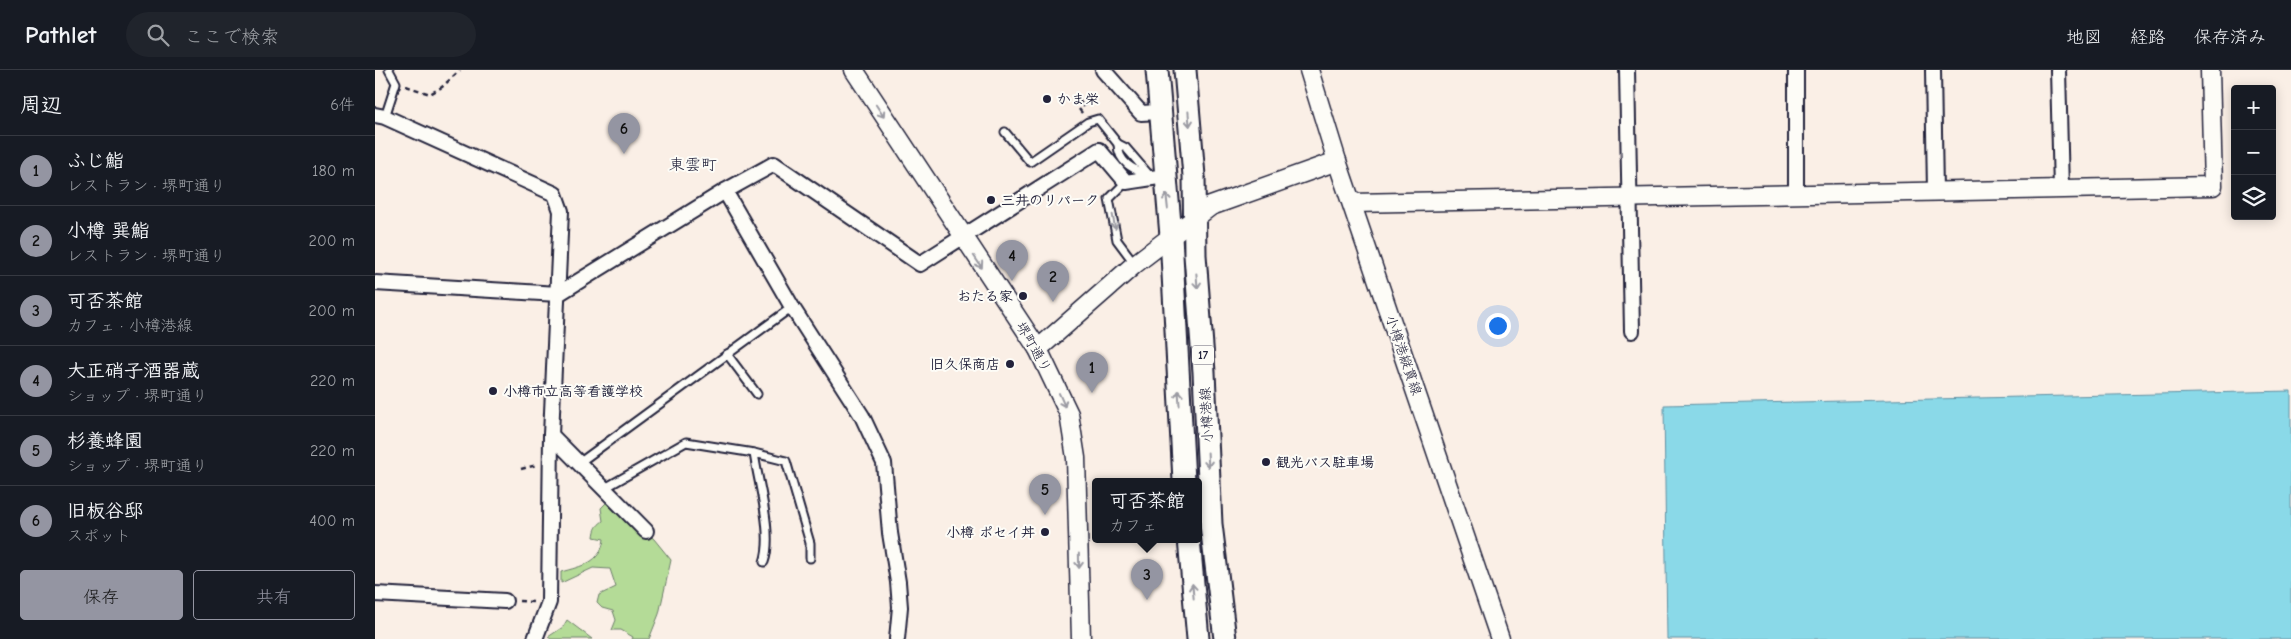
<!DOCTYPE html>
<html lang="ja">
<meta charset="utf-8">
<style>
body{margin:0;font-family:"Comic Neue","Klee One",sans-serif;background:#20242c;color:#f1f3f6}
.controls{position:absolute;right:15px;top:15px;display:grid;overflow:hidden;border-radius:5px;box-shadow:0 2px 12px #0003}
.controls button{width:45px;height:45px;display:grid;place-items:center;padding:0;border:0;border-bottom:1px solid #363941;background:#171b24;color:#f1f3f6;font:25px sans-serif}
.you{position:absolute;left:1122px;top:255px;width:18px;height:18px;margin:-12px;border:4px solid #fff;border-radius:50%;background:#1a73e8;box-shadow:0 0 0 8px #1a73e833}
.badge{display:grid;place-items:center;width:32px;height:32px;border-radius:50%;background:#9495a2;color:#111;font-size:16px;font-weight:700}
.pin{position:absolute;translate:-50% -41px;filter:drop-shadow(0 1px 2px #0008)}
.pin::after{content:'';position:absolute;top:26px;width:18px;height:15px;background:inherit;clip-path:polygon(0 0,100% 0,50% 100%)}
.popup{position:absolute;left:717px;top:408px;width:110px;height:65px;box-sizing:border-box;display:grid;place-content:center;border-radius:5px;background:#171b24;filter:drop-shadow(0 1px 4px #0005);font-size:16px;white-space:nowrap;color:#9ea1a6}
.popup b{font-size:19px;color:#f1f3f6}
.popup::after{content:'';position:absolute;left:50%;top:100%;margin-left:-10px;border:10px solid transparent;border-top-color:#171b24}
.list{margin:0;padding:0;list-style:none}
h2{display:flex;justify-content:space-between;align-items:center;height:65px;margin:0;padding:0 20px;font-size:21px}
h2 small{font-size:16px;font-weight:400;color:#9ea1a6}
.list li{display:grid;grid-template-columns:32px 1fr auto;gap:15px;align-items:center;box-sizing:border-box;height:70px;padding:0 20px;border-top:1px solid #363941}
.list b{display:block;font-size:19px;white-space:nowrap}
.list p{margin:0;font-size:16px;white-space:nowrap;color:#9ea1a6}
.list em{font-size:16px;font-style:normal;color:#9ea1a6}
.actions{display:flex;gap:10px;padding:15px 20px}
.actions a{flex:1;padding:11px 0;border:1px solid #9495a2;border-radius:5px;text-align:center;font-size:18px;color:#9495a2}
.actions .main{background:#9495a2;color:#111}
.icon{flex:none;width:28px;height:28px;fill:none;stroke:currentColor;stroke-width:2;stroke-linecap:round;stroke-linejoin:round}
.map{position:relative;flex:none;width:1916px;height:569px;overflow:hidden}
header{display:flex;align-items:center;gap:30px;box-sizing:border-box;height:70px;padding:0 25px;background:#171b24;border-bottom:1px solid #363941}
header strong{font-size:24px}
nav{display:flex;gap:28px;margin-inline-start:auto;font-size:18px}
.search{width:350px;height:45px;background:#20242c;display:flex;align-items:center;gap:12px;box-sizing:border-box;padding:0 18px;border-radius:28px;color:#9ea1a6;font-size:19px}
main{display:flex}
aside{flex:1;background:#171b24}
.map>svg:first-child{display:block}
.green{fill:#b4db97;stroke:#6b7e69}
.water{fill:#8ad9e8;stroke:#6090a3}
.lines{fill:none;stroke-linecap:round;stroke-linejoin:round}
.service-casing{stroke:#22223b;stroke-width:11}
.minor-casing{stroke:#22223b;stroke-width:18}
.tertiary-casing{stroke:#22223b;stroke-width:21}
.primary-casing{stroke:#22223b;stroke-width:25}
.path{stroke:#22223b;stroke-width:2.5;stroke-dasharray:5 4;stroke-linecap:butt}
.service{stroke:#fdfcf7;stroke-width:7}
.minor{stroke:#fdfcf7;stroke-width:14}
.tertiary{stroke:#fdfcf7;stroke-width:18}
.primary{stroke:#fdfcf7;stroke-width:21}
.oneway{stroke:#9a9aa2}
.poi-dot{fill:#22223b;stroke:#fdfcf7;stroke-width:2}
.labels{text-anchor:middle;stroke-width:4;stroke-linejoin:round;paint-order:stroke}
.shield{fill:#fdfcf7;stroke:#646373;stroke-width:1}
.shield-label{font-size:12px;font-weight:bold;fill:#22223b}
.poi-label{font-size:14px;font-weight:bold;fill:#22223b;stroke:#fdfcf7;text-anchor:start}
.street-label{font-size:14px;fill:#22223b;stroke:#fdfcf7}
.quarter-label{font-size:16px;fill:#22223b;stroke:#fdfcf7}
</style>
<header>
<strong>Pathlet</strong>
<div class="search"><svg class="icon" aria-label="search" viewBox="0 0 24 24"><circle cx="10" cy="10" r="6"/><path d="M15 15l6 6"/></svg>ここで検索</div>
<nav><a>地図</a><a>経路</a><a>保存済み</a></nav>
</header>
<main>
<aside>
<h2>周辺<small>6件</small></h2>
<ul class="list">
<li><span class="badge">1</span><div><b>ふじ鮨</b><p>レストラン · 堺町通り</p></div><em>180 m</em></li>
<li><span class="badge">2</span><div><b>小樽 巽鮨</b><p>レストラン · 堺町通り</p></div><em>200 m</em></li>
<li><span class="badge">3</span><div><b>可否茶館</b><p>カフェ · 小樽港線</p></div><em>200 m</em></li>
<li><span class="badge">4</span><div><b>大正硝子酒器蔵</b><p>ショップ · 堺町通り</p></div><em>220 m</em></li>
<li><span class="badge">5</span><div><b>杉養蜂園</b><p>ショップ · 堺町通り</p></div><em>220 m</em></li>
<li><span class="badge">6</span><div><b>旧板谷邸</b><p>スポット</p></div><em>400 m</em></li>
</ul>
<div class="actions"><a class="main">保存</a><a>共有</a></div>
</aside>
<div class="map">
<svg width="1916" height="569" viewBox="0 0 1916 569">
<rect width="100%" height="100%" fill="#faefe6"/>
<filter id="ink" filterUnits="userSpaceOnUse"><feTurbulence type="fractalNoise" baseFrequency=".02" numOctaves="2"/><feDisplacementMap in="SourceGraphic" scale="10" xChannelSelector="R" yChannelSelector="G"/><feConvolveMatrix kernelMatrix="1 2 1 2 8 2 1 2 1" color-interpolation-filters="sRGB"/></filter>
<g filter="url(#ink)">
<g class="green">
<path d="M233 431 279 469 296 490 284 544 274 569H257L258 567 246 560H237L241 550 238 541 227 538 222 533 224 525 241 517 235 499 218 498 186 513V502C207 496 226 493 229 469L219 467C220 459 221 456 228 451L226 438Z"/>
<path d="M192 550 217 569H176L173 567 188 557Z"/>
</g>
<path class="water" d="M1916 321V569H1292L1289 335Z"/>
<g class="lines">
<defs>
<g id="service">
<path d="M10 47 21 13 14 0"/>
<path d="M630 62 655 92 713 52 723 49 743 74 751 78 776 107"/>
<path d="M743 74C743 93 758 99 774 106"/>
<path d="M751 112 734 129 742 170 760 194"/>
<path d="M352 284 382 324"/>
<path d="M379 383C383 413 399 464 389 492"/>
<path d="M204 393 417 237"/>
<path d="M230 418 311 372 379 383 411 391 435 473V488"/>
</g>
<g id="minor">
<path d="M728 0 766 43 784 42"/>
<path d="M1252 0 1257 261"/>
<path d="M1421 0V124"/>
<path d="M1558 0 1560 122"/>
<path d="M1683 0 1686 120"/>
<path d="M0 45 10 47 180 124 186 141 176 365 174 532 160 569"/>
<path d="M350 121 417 237 487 346 509 393 515 463 523 512 525 537 522 569"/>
<path d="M0 213 183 224 350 121 399 94 545 194 724 80 751 112 790 106"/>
<path d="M176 365 271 461"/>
<path d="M0 524 130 531"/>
</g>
<g id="tertiary">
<path d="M479 0 663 279 694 344 701 388 706 569"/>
<path d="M934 0 962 91 1125 569"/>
<path d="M977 133 1838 116 1835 0"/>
<path d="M663 279 760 194 836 136 962 91"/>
</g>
<g id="primary">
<path d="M782 0 796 166 809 411"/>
<path d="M810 0 819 106 820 185 829 302 836 454 850 569"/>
<path d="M814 469 823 569"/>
</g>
</defs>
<use href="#service" class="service-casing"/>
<use href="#minor" class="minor-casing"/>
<use href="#tertiary" class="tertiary-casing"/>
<use href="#primary" class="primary-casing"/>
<g class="path">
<path d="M31 16 55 24 67 17 85 0"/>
<path d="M704 30 708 36"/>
<path d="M707 43 704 39 717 30"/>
<path d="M146 399 162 395"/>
<path d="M144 531 158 532"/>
</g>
<use href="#service" class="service"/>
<use href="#minor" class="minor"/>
<use href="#tertiary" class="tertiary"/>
<use href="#primary" class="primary"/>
</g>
<defs><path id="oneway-shaft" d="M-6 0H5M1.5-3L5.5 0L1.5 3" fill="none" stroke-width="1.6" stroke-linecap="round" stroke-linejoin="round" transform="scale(1.25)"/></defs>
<g class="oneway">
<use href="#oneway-shaft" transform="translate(505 41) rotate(57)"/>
<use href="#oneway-shaft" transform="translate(814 49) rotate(85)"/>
<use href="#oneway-shaft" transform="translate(792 131) rotate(-96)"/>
<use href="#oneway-shaft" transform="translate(739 152) rotate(79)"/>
<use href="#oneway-shaft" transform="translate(603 192) rotate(56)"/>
<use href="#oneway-shaft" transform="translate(822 211) rotate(85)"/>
<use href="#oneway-shaft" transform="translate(804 328) rotate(-94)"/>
<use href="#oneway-shaft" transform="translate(687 330) rotate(66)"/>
<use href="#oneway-shaft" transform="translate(833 390) rotate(87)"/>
<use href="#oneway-shaft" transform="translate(704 491) rotate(89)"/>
<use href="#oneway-shaft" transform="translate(818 521) rotate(-95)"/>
</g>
</g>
<g class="poi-dot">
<circle cx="672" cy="29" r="5"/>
<circle cx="616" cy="130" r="5"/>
<circle cx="648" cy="226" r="5"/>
<circle cx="635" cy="294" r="5"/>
<circle cx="118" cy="321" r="5"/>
<circle cx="891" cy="392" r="5"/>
<circle cx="670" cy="462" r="5"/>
</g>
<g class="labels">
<rect class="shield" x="817" y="275.5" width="22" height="19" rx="4"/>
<g class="shield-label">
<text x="828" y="289">17</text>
</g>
<g class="poi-label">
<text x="682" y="34">かま栄</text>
<text x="626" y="135">三井のリパーク</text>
<text x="638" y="231" text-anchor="end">おたる家</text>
<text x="625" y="299" text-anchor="end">旧久保商店</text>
<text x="128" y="326">小樽市立高等看護学校</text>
<text x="901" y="397">観光バス駐車場</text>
<text x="660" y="467" text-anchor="end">小樽 ポセイ丼</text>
</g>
<g class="street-label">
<text transform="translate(659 277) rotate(60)" y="5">堺町通り</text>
<text transform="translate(1029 285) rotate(71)" y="5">小樽港縦貫線</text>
<text transform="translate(831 345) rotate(-93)" y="5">小樽港線</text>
</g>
<g class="quarter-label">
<text x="318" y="100">東雲町</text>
</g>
</g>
</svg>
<div class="controls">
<button>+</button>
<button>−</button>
<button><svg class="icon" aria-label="layers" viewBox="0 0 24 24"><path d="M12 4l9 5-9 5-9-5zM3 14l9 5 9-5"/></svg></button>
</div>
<div class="you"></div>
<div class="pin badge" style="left:717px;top:323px">1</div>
<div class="pin badge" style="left:678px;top:232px">2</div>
<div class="pin badge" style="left:772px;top:530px">3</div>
<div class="popup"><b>可否茶館</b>カフェ</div>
<div class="pin badge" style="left:637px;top:211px">4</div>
<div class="pin badge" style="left:670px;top:445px">5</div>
<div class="pin badge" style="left:249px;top:84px">6</div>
</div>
</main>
